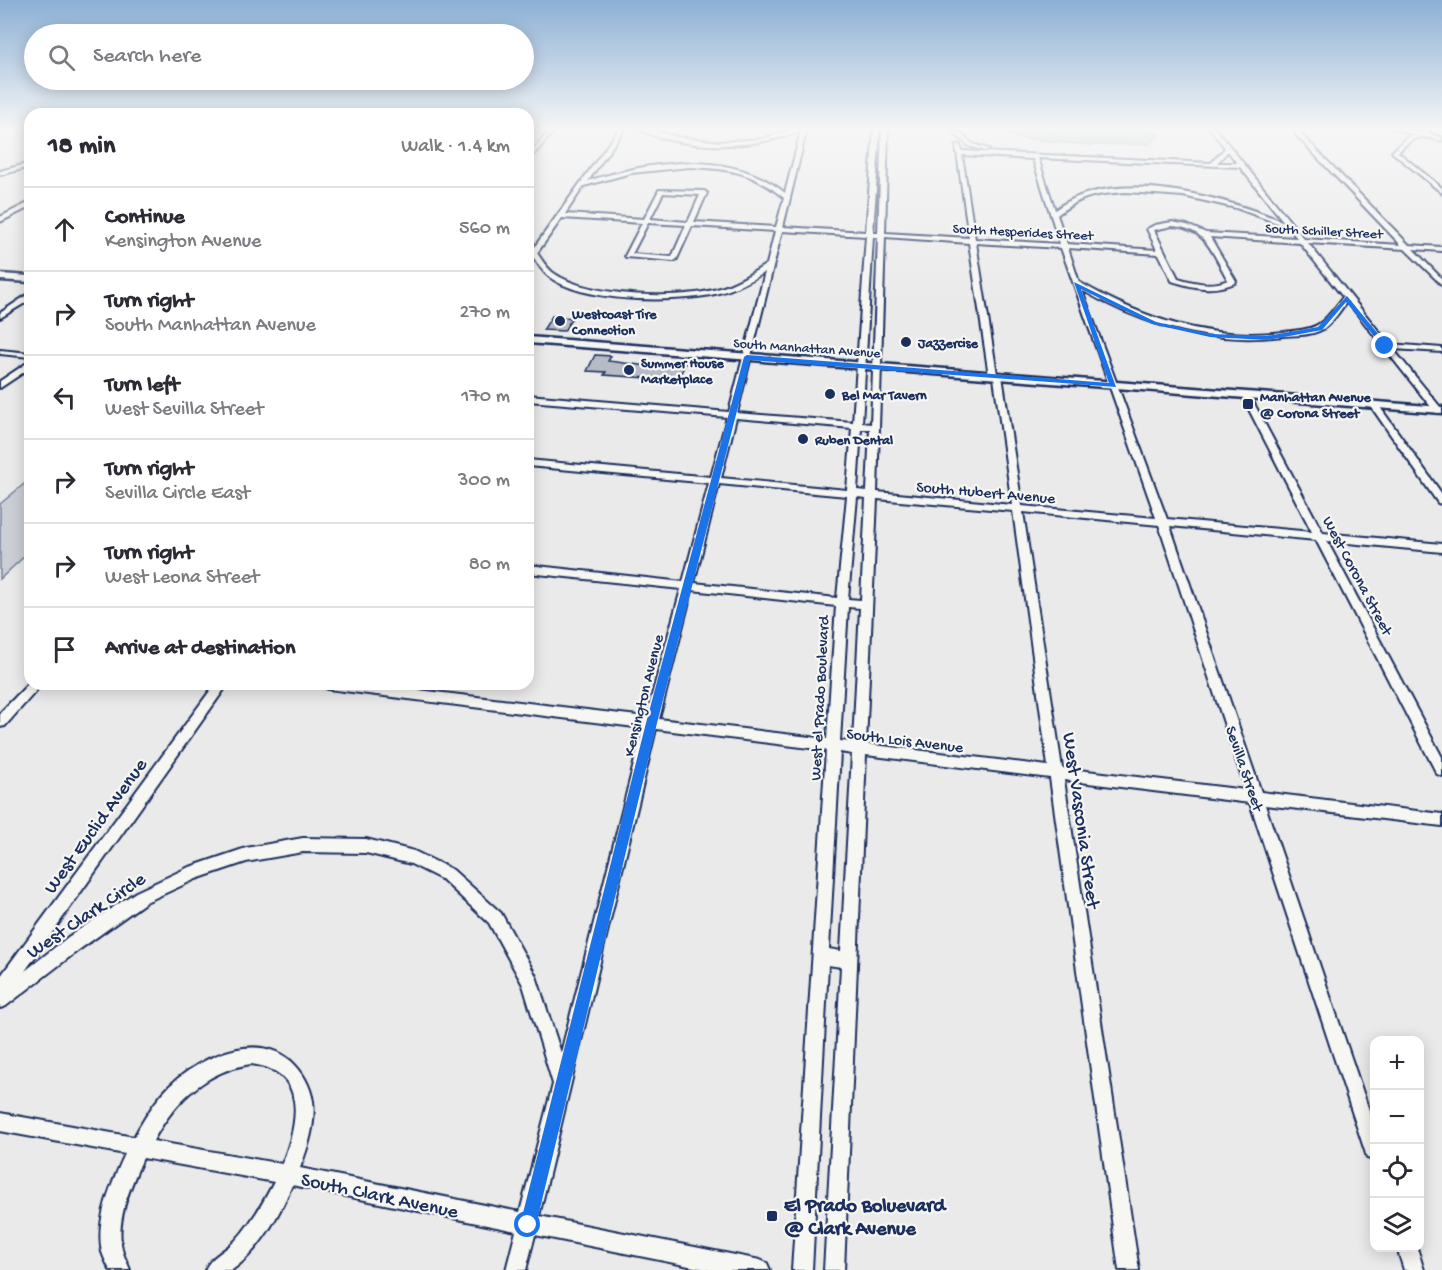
<!DOCTYPE html>
<meta charset="utf-8">
<style>
body{margin:0;font-family:"Gochi Hand",sans-serif;background:#f7f7f7;color:#2b2b33}
.controls{position:absolute;right:18px;bottom:18px;display:grid;overflow:hidden;border-radius:12px;box-shadow:0 3px 15px #0003}
.controls button{width:54px;height:54px;display:grid;place-items:center;padding:0;border:0;border-bottom:2px solid #e1e1e2;background:#fff;color:#2b2b33;font:30px sans-serif}
.stop{position:absolute;width:18px;height:18px;margin:-14px;border:4px solid #1a73e8;border-radius:50%;background:#fff}
.stop.end{background:#1a73e8;border-color:#fff;box-shadow:0 2px 6px #0008}
.list{margin:0;padding:0;list-style:none}
h2{display:flex;justify-content:space-between;align-items:center;height:78px;margin:0;padding:0 24px;font-size:26px}
h2 small{font-size:20px;font-weight:400;color:#7c7c81}
.list li{display:grid;grid-template-columns:39px 1fr auto;gap:18px;align-items:center;box-sizing:border-box;height:84px;padding:0 24px;border-top:2px solid #e1e1e2}
.list b{display:block;font-size:22px;white-space:nowrap}
.list p{margin:0;font-size:20px;white-space:nowrap;color:#7c7c81}
.list em{font-size:20px;font-style:normal;color:#7c7c81}
.icon{flex:none;width:33px;height:33px;fill:none;stroke:currentColor;stroke-width:2;stroke-linecap:round;stroke-linejoin:round}
.map{position:relative;flex:none;width:1442px;height:1270px;overflow:hidden}
.search{position:absolute;background:#fff;box-shadow:0 3px 15px #0003;left:24px;top:24px;width:510px;height:66px;display:flex;align-items:center;gap:15px;box-sizing:border-box;padding:0 21px;border-radius:33px;color:#7c7c81;font-size:22px}
.panel{position:absolute;background:#fff;box-shadow:0 3px 15px #0003;left:24px;top:108px;width:510px;height:582px;border-radius:18px}
.map>svg:first-child{display:block}
.green{fill:#caced5;stroke:#727e9a;stroke-width:1.5}
.water{fill:#a2aaba;stroke:#6c7995;stroke-width:1.5}
.building{fill:#b6bbc6;stroke:#1b2f5e;stroke-width:1.5}
.lines{fill:none;stroke-linecap:round;stroke-linejoin:round}
.minor-casing{stroke:#1b2f5e;stroke-width:4}
.major-casing{stroke:#1b2f5e;stroke-width:5}
.minor{fill:#f6f6f2;fill-rule:evenodd}
.major{fill:#f6f6f2;fill-rule:evenodd}
.route{fill:#1a73e8}
.poi-dot{fill:#1b2f5e;stroke:#f6f6f2;stroke-width:2}
.labels{text-anchor:middle;stroke-width:4.5;stroke-linejoin:round;paint-order:stroke}
.far-street-label{font-size:14px;fill:#1b2f5e;stroke:#f6f6f2}
.far-poi-label{font-size:14px;font-weight:bold;fill:#1b2f5e;stroke:#f6f6f2;text-anchor:start}
.street-label{font-size:16px;fill:#1b2f5e;stroke:#f6f6f2}
.near-street-label{font-size:20px;fill:#1b2f5e;stroke:#f6f6f2}
.near-poi-label{font-size:20px;font-weight:bold;fill:#1b2f5e;stroke:#f6f6f2;text-anchor:start}
</style>
<div class="map">
<svg width="1442" height="1270" viewBox="0 0 1442 1270">
<rect width="100%" height="100%" fill="#e9eae9"/>
<filter id="ink" filterUnits="userSpaceOnUse"><feTurbulence type="fractalNoise" baseFrequency=".0167" numOctaves="2"/><feDisplacementMap in="SourceGraphic" scale="12" xChannelSelector="R" yChannelSelector="G"/><feConvolveMatrix kernelMatrix="1 2 1 2 8 2 1 2 1" color-interpolation-filters="sRGB"/></filter>
<g filter="url(#ink)">
<path class="green" d="M30 479V551L0 579V504Z"/>
<path class="water" d="M1051 128 1038 131 1119 134 1099 128H1137L1160 134 1149 144 1091 145 1016 138 1010 135 1009 129Z"/>
<g class="building">
<path d="M552 316 572 318 564 331 543 330Z"/>
<path d="M595 355 611 356 608 361 648 366 667 367 669 363 685 364 678 380 604 375 606 372 587 371Z"/>
</g>
<g class="lines">
<defs>
<g id="minor">
<path d="M552 128H557L528 161V156Z"/>
<path d="M620 128H625L588 181C650 161 731 149 785 193L801 131C751 150 684 151 635 128H644L677 137 720 142 762 139 797 128H807L783 227 866 232 874 128H880L873 233H878L882 128H888L885 233 969 238 956 145H960L962 151 1211 163 1225 148 1210 128H1215L1304 239 1401 245 1296 135 1293 128H1299L1300 133 1409 245 1442 247V251L1413 249 1442 279V285L1405 249 1308 243 1389 344 1442 348V352L1393 349 1441 408 1442 411 1438 413 1435 412 1347 301C1340 311 1333 322 1323 329 1311 336 1296 335 1283 336 1211 345 1144 326 1082 290L1167 519 1312 532 1242 396 1246 393 1250 396 1323 533 1442 544V552L1327 541 1442 757V776L1437 774 1316 540 1170 526 1261 792 1442 814V826L1265 805 1374 1125V1160L1367 1158 1365 1151 1250 803 1064 780 1139 1270H1119L1050 778 866 755 844 1270H824L841 967 828 965 812 1270H792L826 750 656 729 539 1216 760 1260 767 1263 770 1270H709L535 1235 526 1270H506L516 1231 292 1185C279 1216 260 1250 232 1270H205C210 1257 225 1251 235 1241 251 1224 263 1203 274 1182L143 1158C131 1185 114 1222 123 1253 125 1259 128 1264 130 1270H110C107 1264 104 1258 102 1252 95 1220 112 1182 125 1154L0 1131V1113L134 1137C147 1113 162 1089 185 1073 214 1052 260 1034 291 1061 303 1072 310 1085 313 1101 316 1124 308 1147 300 1168L520 1212 553 1084 523 985 489 923 443 880 411 864 366 853 303 852 246 862 196 879 146 902 80 949 6 1006 0 1008V977L215 684H228L25 971 68 937 136 892 187 868 246 848 303 838 366 839 414 851 453 870 501 913 536 976 561 1053 643 728 328 689 324 687 322 684H368L646 717 681 589 528 573V565L683 582 709 483 528 466V460L711 477 727 417 528 401V395L729 412 765 272C750 281 733 290 715 294 674 303 582 303 548 276 542 271 538 264 534 258L528 263V256ZM1228 151 1237 163H1217ZM962 155 1033 159 1060 244 975 239ZM1038 158 1240 167 1284 222C1224 197 1111 165 1055 210ZM689 167C730 169 751 171 784 198L776 227 694 222 707 193 704 191 659 190 644 219 565 214 584 186 631 173ZM1127 192 1183 196 1236 208 1288 227 1297 238 1206 233 1187 225 1172 222 1155 225 1147 229 1157 250 1067 244 1057 215C1082 195 1096 194 1127 192ZM663 193 700 195 688 222 650 219ZM562 218 642 223 625 256 626 257 674 261 677 259 692 226 775 231 767 264C751 274 735 284 717 289 678 300 589 297 555 274 547 269 542 260 537 253ZM648 223 686 225 672 257 632 254ZM1172 226C1207 228 1212 253 1228 280 1211 287 1195 283 1178 278L1154 230ZM782 231 866 236 853 422 737 413ZM873 237H878L871 424 862 423ZM885 237 969 243 989 376 994 378 1012 505 877 492ZM1210 237 1300 243 1343 297C1336 306 1329 317 1319 324 1309 331 1295 330 1284 332 1209 341 1143 319 1079 282L1068 248 1159 254 1172 281C1194 288 1213 292 1235 283L1236 281ZM976 243 1061 248 1156 518 1022 506 1002 376 997 374ZM736 418 852 428 847 490 721 478ZM861 429H870L867 491 857 490ZM719 484 847 496 837 598 694 583ZM857 497 866 498 861 600 848 599ZM877 499 1013 511 1048 766 866 744ZM1023 512 1159 525 1246 790 1062 768ZM692 590 836 606 827 739 659 719ZM848 607 860 608 853 742 840 741ZM840 752 852 754 841 951 829 949ZM251 1064C309 1071 298 1124 282 1164L153 1141C174 1102 205 1071 251 1064Z"/>
<path d="M1391 128H1401L1423 133 1426 128H1431L1428 134 1442 137V141C1419 135 1415 135 1398 152L1442 188V193L1392 152 1407 137 1416 135Z"/>
<path d="M957 131 973 144 989 149 986 151 969 146 955 134Z"/>
<path d="M30 163V167L0 175V171Z"/>
<path d="M30 202V207L0 222V217Z"/>
<path d="M27 295H30V300L0 318V313Z"/>
<path d="M0 350 30 353V357L0 354Z"/>
<path d="M30 361V368L0 388V381Z"/>
<path d="M1374 402 1377 403 1442 494V504L1438 503 1370 405Z"/>
<path d="M30 682V684H42L5 726 0 727V713Z"/>
<path d="M1397 1248H1417L1424 1270H1404Z"/>
</g>
<g id="major">
<path d="M0 274 30 276V282L0 280Z"/>
<path d="M528 337 1442 407V413L528 343Z"/>
</g>
</defs>
<use href="#minor" class="minor-casing"/>
<use href="#major" class="major-casing"/>
<use href="#minor" class="minor"/>
<use href="#major" class="major"/>
</g>
</g>
<linearGradient id="sky" x2="0" y2="1"><stop stop-color="#8cb0d6"/><stop offset="0.42" stop-color="#f5f6f5"/><stop offset="1" stop-color="#f5f6f5" stop-opacity="0"/></linearGradient>
<rect width="1442" height="306" fill="url(#sky)"/>
<path class="route" d="M1074 282 1156 322 1210 334 1267 336 1318 327 1347 296 1388 346 1383 347 1346 302 1322 330 1267 340 1210 337 1152 324 1081 289 1116 387 750 360 657 723 536 1225 533 1231 528 1233 522 1231 520 1225 646 723 744 357 747 355 1109 383Z"/>
<g class="poi-dot">
<circle cx="560" cy="321" r="6"/>
<circle cx="906" cy="342" r="6"/>
<circle cx="629" cy="370" r="6"/>
<circle cx="830" cy="394" r="6"/>
<rect x="1242" y="398" width="12" height="12" rx="3"/>
<circle cx="803" cy="439" r="6"/>
<rect x="766" y="1210" width="12" height="12" rx="3"/>
</g>
<g class="labels">
<g class="far-street-label">
<text transform="translate(1324 230) rotate(3)" y="5">South Schiller Street</text>
<text transform="translate(1023 231) rotate(3)" y="5">South Hesperides Street</text>
<text transform="translate(807 347) rotate(4)" y="5">South Manhattan Avenue</text>
</g>
<g class="far-poi-label">
<text x="572" y="318">Westcoast Tire<tspan x="572" dy="16">Connection</tspan></text>
<text x="918" y="347">Jazzercise</text>
<text x="641" y="367">Summer House<tspan x="641" dy="16">Marketplace</tspan></text>
<text x="842" y="399">Bel Mar Tavern</text>
<text x="1260" y="401">Manhattan Avenue<tspan x="1260" dy="16">@ Corona Street</tspan></text>
<text x="815" y="444">Ruben Dental</text>
</g>
<g class="street-label">
<text transform="translate(986 491) rotate(5)" y="6">South Hubert Avenue</text>
<text transform="translate(1359 575) rotate(62)" y="6">West Corona Street</text>
<text transform="translate(642 695) rotate(-76)" y="6">Kensington Avenue</text>
<text transform="translate(818 698) rotate(-87)" y="6">West el Prado Boulevard</text>
<text transform="translate(905 739) rotate(7)" y="6">South Lois Avenue</text>
<text transform="translate(1246 768) rotate(71)" y="6">Sevilla Street</text>
</g>
<g class="near-street-label">
<text transform="translate(1083 820) rotate(82)" y="7">West Vasconia Street</text>
<text transform="translate(94 825) rotate(-54)" y="7">West Euclid Avenue</text>
<text transform="translate(85 914) rotate(-34)" y="7">West Clark Circle</text>
<text transform="translate(380 1194) rotate(12)" y="7">South Clark Avenue</text>
</g>
<g class="near-poi-label">
<text x="784" y="1211">El Prado Boluevard<tspan x="784" dy="23">@ Clark Avenue</tspan></text>
</g>
</g>
</svg>
<div class="controls">
<button>+</button>
<button>−</button>
<button><svg class="icon" aria-label="locate" viewBox="0 0 24 24"><circle cx="12" cy="12" r="6"/><path d="M12 2v4M12 18v4M2 12h4M18 12h4"/></svg></button>
<button><svg class="icon" aria-label="layers" viewBox="0 0 24 24"><path d="M12 4l9 5-9 5-9-5zM3 14l9 5 9-5"/></svg></button>
</div>
<div class="stop" style="left:528px;top:1225px"></div>
<div class="stop end" style="left:1385px;top:346px"></div>
<div class="search"><svg class="icon" aria-label="search" viewBox="0 0 24 24"><circle cx="10" cy="10" r="6"/><path d="M15 15l6 6"/></svg>Search here</div>
<section class="panel">
<h2>18 min<small>Walk · 1.4 km</small></h2>
<ul class="list">
<li><svg class="icon" aria-label="ahead" viewBox="0 0 24 24"><path d="M12 20V5M6 11l6-6 6 6"/></svg><div><b>Continue</b><p>Kensington Avenue</p></div><em>560 m</em></li>
<li><svg class="icon" aria-label="right" viewBox="0 0 24 24"><path d="M7 20v-9h11M14 6l5 5-5 5"/></svg><div><b>Turn right</b><p>South Manhattan Avenue</p></div><em>270 m</em></li>
<li><svg class="icon" aria-label="left" viewBox="0 0 24 24"><path d="M17 20v-9H6M10 6l-5 5 5 5"/></svg><div><b>Turn left</b><p>West Sevilla Street</p></div><em>170 m</em></li>
<li><svg class="icon" aria-label="right" viewBox="0 0 24 24"><path d="M7 20v-9h11M14 6l5 5-5 5"/></svg><div><b>Turn right</b><p>Sevilla Circle East</p></div><em>300 m</em></li>
<li><svg class="icon" aria-label="right" viewBox="0 0 24 24"><path d="M7 20v-9h11M14 6l5 5-5 5"/></svg><div><b>Turn right</b><p>West Leona Street</p></div><em>80 m</em></li>
<li><svg class="icon" aria-label="arrive" viewBox="0 0 24 24"><path d="M6 21V4h12l-3 4 3 4H6"/></svg><div><b>Arrive at destination</b></div></li>
</ul>
</section>
</div>
